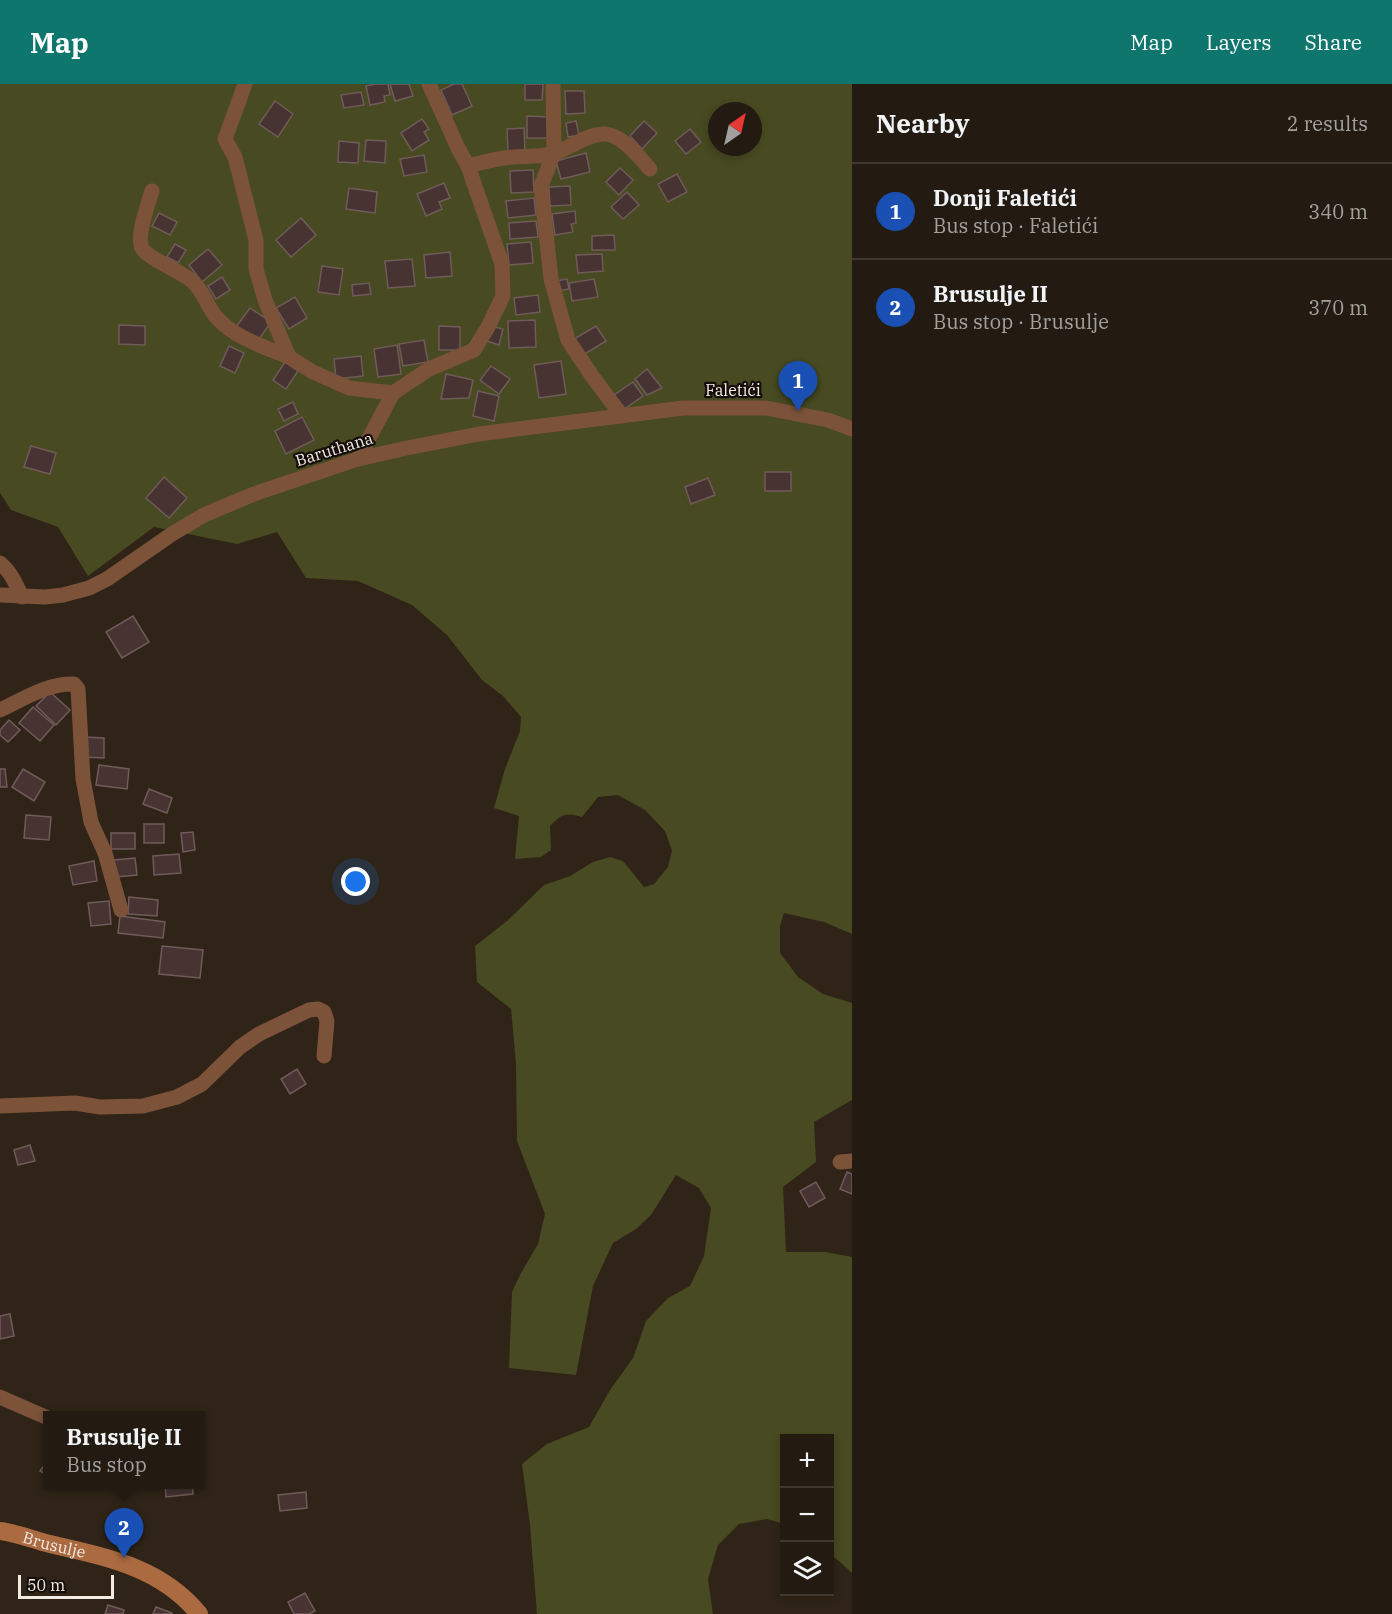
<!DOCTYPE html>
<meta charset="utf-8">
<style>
body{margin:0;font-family:"IBM Plex Serif",serif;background:#2b241a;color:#f1f3f6}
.controls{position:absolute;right:18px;bottom:18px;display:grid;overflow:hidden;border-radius:0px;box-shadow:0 3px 9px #0003}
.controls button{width:54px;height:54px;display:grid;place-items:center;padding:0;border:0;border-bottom:2px solid #403931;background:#231b11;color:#f1f3f6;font:30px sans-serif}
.compass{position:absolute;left:708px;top:18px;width:54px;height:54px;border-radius:50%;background:#231b11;box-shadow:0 3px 9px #0003;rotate:34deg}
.scale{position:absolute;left:18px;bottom:15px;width:96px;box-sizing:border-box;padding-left:6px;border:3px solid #f2ebe3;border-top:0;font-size:16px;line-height:21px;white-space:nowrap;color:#f2ebe3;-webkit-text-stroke:4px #130e09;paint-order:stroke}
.you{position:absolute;left:356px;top:798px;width:21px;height:21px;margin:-15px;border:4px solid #fff;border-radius:50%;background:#1a73e8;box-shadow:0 0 0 9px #1a73e833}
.badge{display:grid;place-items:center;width:39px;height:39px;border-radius:50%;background:#0f766e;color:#fff;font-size:20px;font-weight:700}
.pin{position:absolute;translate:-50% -50px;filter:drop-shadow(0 2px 3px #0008)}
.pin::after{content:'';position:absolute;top:32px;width:21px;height:18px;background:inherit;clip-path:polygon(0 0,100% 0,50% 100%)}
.popup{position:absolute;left:43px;top:1327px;width:162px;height:78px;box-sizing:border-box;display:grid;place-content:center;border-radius:0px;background:#231b11;filter:drop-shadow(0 2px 4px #0005);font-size:20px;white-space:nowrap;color:#a3a19f}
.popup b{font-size:22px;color:#f1f3f6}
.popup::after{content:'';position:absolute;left:50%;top:100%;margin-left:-12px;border:12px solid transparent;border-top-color:#231b11}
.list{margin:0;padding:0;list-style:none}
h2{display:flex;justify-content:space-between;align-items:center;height:78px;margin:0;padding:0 24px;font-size:26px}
h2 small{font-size:20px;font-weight:400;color:#a3a19f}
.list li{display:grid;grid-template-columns:39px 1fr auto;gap:18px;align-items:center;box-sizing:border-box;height:96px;padding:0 24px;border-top:2px solid #403931}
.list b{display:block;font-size:22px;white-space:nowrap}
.list p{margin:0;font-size:20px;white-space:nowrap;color:#a3a19f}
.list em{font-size:20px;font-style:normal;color:#a3a19f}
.icon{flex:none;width:33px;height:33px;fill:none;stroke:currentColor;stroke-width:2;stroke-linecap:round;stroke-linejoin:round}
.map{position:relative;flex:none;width:852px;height:1530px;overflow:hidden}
header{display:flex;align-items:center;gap:36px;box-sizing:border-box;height:84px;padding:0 30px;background:#0f766e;color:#fff}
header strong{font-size:28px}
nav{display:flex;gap:33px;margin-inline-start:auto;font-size:21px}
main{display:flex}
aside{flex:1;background:#231b11}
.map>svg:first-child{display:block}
.green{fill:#484a21;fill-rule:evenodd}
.building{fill:#463332;stroke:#705b5a;stroke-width:1.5}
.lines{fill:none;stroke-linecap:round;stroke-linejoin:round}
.street{stroke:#7c5339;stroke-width:15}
.secondary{stroke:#ab6a40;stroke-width:18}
.labels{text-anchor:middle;stroke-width:4.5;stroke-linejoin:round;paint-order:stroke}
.street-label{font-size:16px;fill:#f2ebe3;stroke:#130e09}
</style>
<header>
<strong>Map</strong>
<nav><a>Map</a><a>Layers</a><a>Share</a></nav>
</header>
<main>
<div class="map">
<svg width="852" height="1530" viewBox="0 0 852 1530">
<rect width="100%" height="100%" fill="#2f2417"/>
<path class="green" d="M0 0H852V850L824 838 784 829 780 842V869L798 893 823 910 852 919V1016L814 1038 816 1078 783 1103 786 1168H825L852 1173V1489L830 1469V1354H784V1440L767 1435 739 1440 718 1461 708 1495 713 1530H537L530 1441 522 1380 547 1360 589 1343 610 1306 633 1274 646 1237 668 1214 690 1202 704 1172 711 1124 699 1104 676 1091 651 1131 636 1145 613 1159 593 1202 576 1291 509 1284 512 1208 521 1189 538 1160 545 1130 517 1057 516 979 511 925 477 898 475 862 507 837 544 801 570 792 593 778 610 773 623 777 644 803 654 800 668 783 672 767 665 747 645 726 618 711 598 713 582 733C566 728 561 730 550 742L551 766 541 773 515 775 519 732 494 724 505 685 520 647 521 633 503 612 482 596 447 551 412 521 358 497 306 494 277 448 237 460 154 443 88 492 58 443 11 426 0 409ZM717 27H753V63H717Z"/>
<g class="building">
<path d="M376 0H388L390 11 384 12 385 18 370 21 366 2Z"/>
<path d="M390 0H409L413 12 395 17Z"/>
<path d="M454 0H462L472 22 452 31 441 6Z"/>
<path d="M525 0H543L542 16H525Z"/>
<path d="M565 7H584L585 29 566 30Z"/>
<path d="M361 8 364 21 344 24 341 11Z"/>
<path d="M275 17 293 30 278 53 259 40Z"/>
<path d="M527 32 548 33V54H527Z"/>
<path d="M422 35 429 45 424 48 429 56 412 67 401 49Z"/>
<path d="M576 37 579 51 568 53 566 39Z"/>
<path d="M644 37 657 49 642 65 630 52Z"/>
<path d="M524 44 525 67H508L507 45Z"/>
<path d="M690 45 701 58 686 70 675 57Z"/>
<path d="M366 56 386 57 385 79 364 77Z"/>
<path d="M339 57 359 59 358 79 338 78Z"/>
<path d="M586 69 590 88 561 95 556 77Z"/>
<path d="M424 71 427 88 404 92 400 75Z"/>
<path d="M620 84 633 96 619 111 606 98Z"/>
<path d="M533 86 534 108 511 109 510 87Z"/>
<path d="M677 90 687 108 668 118 658 100Z"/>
<path d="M444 99 450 114 439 118 442 125 426 132 417 110Z"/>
<path d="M570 102 571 121 550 122 549 103Z"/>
<path d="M349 104 377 108 375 129 346 125Z"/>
<path d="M627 108 639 121 623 135 611 123Z"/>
<path d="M534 114 536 131 508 134 506 117Z"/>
<path d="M575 127 576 139 571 140 573 148 555 151 552 130Z"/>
<path d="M159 129 177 138 170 151 152 142Z"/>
<path d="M301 134 316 151 291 173 276 156Z"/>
<path d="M536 137 538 153 510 155 509 139Z"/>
<path d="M614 151 615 166H592V152Z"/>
<path d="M531 158 533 179 509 181 507 160Z"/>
<path d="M175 160 186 166 178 179 167 173Z"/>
<path d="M208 165 222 181 202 198 189 181Z"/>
<path d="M450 168 452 192 426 194 424 171Z"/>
<path d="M602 170 603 187 578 189 576 171Z"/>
<path d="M412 175 415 202 388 204 385 177Z"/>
<path d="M322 182 343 185 339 211 318 208Z"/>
<path d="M222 193 230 206 216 215 208 202Z"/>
<path d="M567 195 569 205 558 207 556 197Z"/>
<path d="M594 195 598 213 572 217 569 199Z"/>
<path d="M369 199 371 210 353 212 352 201Z"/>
<path d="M538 211 540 228 516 231 514 214Z"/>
<path d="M295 213 307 234 289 245 276 224Z"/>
<path d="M250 224 271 238 257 258 236 243Z"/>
<path d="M535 236 536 263 509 264 508 237Z"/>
<path d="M119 241 145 242V261L119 260Z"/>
<path d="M439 242 460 243V266H439Z"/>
<path d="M490 242 503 245 499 261 487 257Z"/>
<path d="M596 242 606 257 583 271 574 255Z"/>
<path d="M424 256 428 278 403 282 399 260Z"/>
<path d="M397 261 401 290 378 293 374 265Z"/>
<path d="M229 262 244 269 235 289 220 282Z"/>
<path d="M361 272 363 292 336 295 334 275Z"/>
<path d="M561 277 566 310 539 314 534 281Z"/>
<path d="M285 278 298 287 286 305 273 296Z"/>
<path d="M491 282 510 295 499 310 480 296Z"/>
<path d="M647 285 662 304 647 311 635 295Z"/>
<path d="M446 290 473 296 469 314 441 315Z"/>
<path d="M633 298 643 312 624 325 614 311Z"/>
<path d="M478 307 499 312 494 337 473 332Z"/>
<path d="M293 318 298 330 284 337 278 325Z"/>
<path d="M302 333 314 356 286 370 275 347Z"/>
<path d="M31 362 56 369 50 390 24 383Z"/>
<rect x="765" y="388" width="26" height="19"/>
<path d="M164 393 187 414 169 434 146 414Z"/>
<path d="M708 394 715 411 691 420 685 403Z"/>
<path d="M133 532 149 558 122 574 106 548Z"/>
<path d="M50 608 70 626 56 641 36 622Z"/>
<path d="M33 623 54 641 40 657 19 639Z"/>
<path d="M9 636 20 646 8 658 0 651V646Z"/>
<path d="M84 653 104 654V674L84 673Z"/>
<path d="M99 681 129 685 127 705 96 701Z"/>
<path d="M0 685H5L7 703H0Z"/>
<path d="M23 685 45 698 34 717 12 703Z"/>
<path d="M149 705 172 714 167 729 143 720Z"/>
<path d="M26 731 51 733 49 756 24 754Z"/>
<rect x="144" y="740" width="20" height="19"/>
<path d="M193 748 195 766 183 768 181 749Z"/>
<rect x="111" y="749" width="24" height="16"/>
<path d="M179 770 181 789 154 791 153 772Z"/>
<path d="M135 774 137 791 116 793 114 776Z"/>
<path d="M94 777 97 797 73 801 69 782Z"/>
<path d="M129 813 158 816 157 832 128 830Z"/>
<path d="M109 817 111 840 91 842 88 819Z"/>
<path d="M120 832 165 838 163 854 118 849Z"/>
<path d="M162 862 203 866 200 894 159 890Z"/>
<path d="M297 985 306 1000 290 1010 281 995Z"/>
<path d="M30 1061 35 1077 18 1081 14 1066Z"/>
<path d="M847 1088 852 1090V1110L840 1105Z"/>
<path d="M816 1098 825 1114 809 1123 800 1107Z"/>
<path d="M10 1230 14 1252 0 1255V1232Z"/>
<path d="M48 1376V1392L40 1387Z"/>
<path d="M165 1400H192L193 1410 166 1413Z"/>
<path d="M306 1408 307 1424 280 1427 278 1411Z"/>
<path d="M305 1509 315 1527 309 1530H294L288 1518Z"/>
<path d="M108 1521 124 1526 123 1530H105Z"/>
<path d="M156 1523 172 1529V1530H153Z"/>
</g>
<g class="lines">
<g class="street">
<path d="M245 0 225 55 235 73 256 156V185L265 216 289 273 313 288 349 304 393 309"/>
<path d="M553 0 554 69 541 102 551 195 568 256 592 292 622 332"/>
<path d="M468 82C483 78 498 74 513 73 526 72 538 73 551 70 568 66 584 51 603 50 621 49 639 73 650 85"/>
<path d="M152 107C148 120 136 153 142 164 148 175 181 187 192 197 204 207 207 223 217 234 235 254 265 263 289 273"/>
<path d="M358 375 393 309 429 285 474 266 488 243 503 212 502 180 468 82 458 64 429 0"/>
<path d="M0 479C11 488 16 500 22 513"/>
<path d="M0 511 45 513 63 511 89 504 107 495 172 450 204 431 254 410 358 375 407 364 479 350 683 324H766L828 336 852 345"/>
<path d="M0 626C24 615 47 599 74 600L78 605 83 695 91 738 105 769 121 826"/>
<path d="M0 1022 75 1019 100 1023 143 1022 177 1013 202 1000 240 963 259 950 309 926 318 925 324 928 327 937 324 972"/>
<path d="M840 1078 852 1077"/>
<path d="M0 1313 48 1334"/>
</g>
<path class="secondary" id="s1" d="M0 1447C17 1449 33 1456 50 1460 106 1473 161 1483 199 1530"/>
</g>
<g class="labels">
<g class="street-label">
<text x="733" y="312">Faletići</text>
<text transform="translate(334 365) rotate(-17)" y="6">Baruthana</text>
<text dy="6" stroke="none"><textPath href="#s1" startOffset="56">Brusulje</textPath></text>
</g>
</g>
</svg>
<div class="controls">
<button>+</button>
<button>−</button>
<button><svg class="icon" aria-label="layers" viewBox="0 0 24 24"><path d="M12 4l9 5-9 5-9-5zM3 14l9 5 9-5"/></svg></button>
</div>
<svg class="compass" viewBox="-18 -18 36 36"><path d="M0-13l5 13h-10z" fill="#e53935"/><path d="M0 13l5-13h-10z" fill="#a3a19f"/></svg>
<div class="scale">50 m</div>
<div class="you"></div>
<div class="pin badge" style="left:798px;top:327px;background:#1a4fb4">1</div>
<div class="pin badge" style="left:124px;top:1474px;background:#1a4fb4">2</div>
<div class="popup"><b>Brusulje II</b>Bus stop</div>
</div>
<aside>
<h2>Nearby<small>2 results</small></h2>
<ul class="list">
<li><span class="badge" style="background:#1a4fb4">1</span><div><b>Donji Faletići</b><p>Bus stop · Faletići</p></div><em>340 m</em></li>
<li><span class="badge" style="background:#1a4fb4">2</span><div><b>Brusulje II</b><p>Bus stop · Brusulje</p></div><em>370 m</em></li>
</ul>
</aside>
</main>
